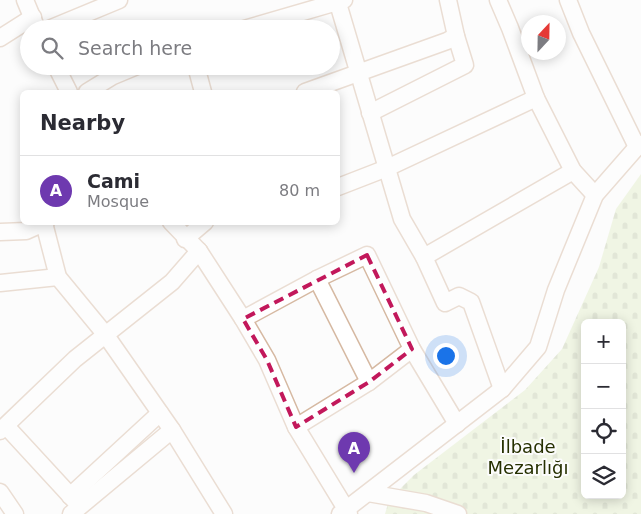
<!DOCTYPE html>
<meta charset="utf-8">
<style>
body{margin:0;font-family:"DejaVu Sans",sans-serif;background:#f7f7f7;color:#2b2b33}
.controls{position:absolute;right:15px;bottom:15px;display:grid;overflow:hidden;border-radius:8px;box-shadow:0 2px 12px #0003}
.controls button{width:45px;height:45px;display:grid;place-items:center;padding:0;border:0;border-bottom:1px solid #e1e1e2;background:#fff;color:#2b2b33;font:25px sans-serif}
.compass{position:absolute;left:521px;top:15px;width:45px;height:45px;border-radius:50%;background:#fff;box-shadow:0 2px 12px #0003;rotate:22deg}
.you{position:absolute;left:445px;top:355px;width:18px;height:18px;margin:-12px;border:4px solid #fff;border-radius:50%;background:#1a73e8;box-shadow:0 0 0 8px #1a73e833}
.badge{display:grid;place-items:center;width:32px;height:32px;border-radius:50%;background:#6e39af;color:#fff;font-size:16px;font-weight:700}
.pin{position:absolute;translate:-50% -41px;filter:drop-shadow(0 1px 2px #0008)}
.pin::after{content:'';position:absolute;top:26px;width:18px;height:15px;background:inherit;clip-path:polygon(0 0,100% 0,50% 100%)}
.list{margin:0;padding:0;list-style:none}
h2{display:flex;justify-content:space-between;align-items:center;height:65px;margin:0;padding:0 20px;font-size:21px}
h2 small{font-size:16px;font-weight:400;color:#7c7c81}
.list li{display:grid;grid-template-columns:32px 1fr auto;gap:15px;align-items:center;box-sizing:border-box;height:70px;padding:0 20px;border-top:1px solid #e1e1e2}
.list b{display:block;font-size:19px;white-space:nowrap}
.list p{margin:0;font-size:16px;white-space:nowrap;color:#7c7c81}
.list em{font-size:16px;font-style:normal;color:#7c7c81}
.icon{flex:none;width:28px;height:28px;fill:none;stroke:currentColor;stroke-width:2;stroke-linecap:round;stroke-linejoin:round}
.map{position:relative;flex:none;width:641px;height:514px;overflow:hidden}
.search{position:absolute;background:#fff;box-shadow:0 2px 12px #0003;left:20px;top:20px;width:320px;height:55px;display:flex;align-items:center;gap:12px;box-sizing:border-box;padding:0 18px;border-radius:28px;color:#7c7c81;font-size:19px}
.panel{position:absolute;background:#fff;box-shadow:0 2px 12px #0003;left:20px;top:90px;width:320px;height:135px;border-radius:8px}
.map>svg:first-child{display:block}
.cemetery{fill:url(#cemetery-stones);fill-rule:evenodd}
.lines{fill:none;stroke-linecap:round;stroke-linejoin:round}
.minor-casing{stroke:#d6b9a2;stroke-width:19}
.minor{stroke:#fff;stroke-width:16}
.marked{fill:none;stroke:#c2185b;stroke-width:4;stroke-dasharray:10 6;stroke-linejoin:round}
.labels{text-anchor:middle;stroke-width:4;stroke-linejoin:round;paint-order:stroke}
.park-label{font-size:18px;fill:#263001;stroke:#fcfcfc}
</style>
<div class="map">
<svg width="641" height="514" viewBox="0 0 641 514">
<defs>
<pattern id="cemetery-stones" width="16" height="16" patternUnits="userSpaceOnUse" patternTransform="scale(1.25)"><rect width="16" height="16" fill="#e2eec8"/><path d="M2 7V4a2 2 0 0 1 4 0v3zM10 15v-3a2 2 0 0 1 4 0v3z" fill="#c3cdac"/></pattern>
</defs>
<rect width="100%" height="100%" fill="#fcfcfc"/>
<path class="cemetery" d="M641 174V514H385L389 500 414 475 525 390 562 349 599 267 616 209ZM585 323H622V495H585Z"/>
<g class="lines">
<defs>
<g id="minor">
<path d="M25 0 37 29"/>
<path d="M337 0 402 219 424 257 445 303 459 296 471 302 502 389"/>
<path d="M498 0 510 28 536 98 573 171 595 195"/>
<path d="M568 0 581 33 637 147"/>
<path d="M49 29 119 0"/>
<path d="M244 29 344 0"/>
<path d="M0 38 33 17"/>
<path d="M56 66 69 92"/>
<path d="M196 66 203 92"/>
<path d="M87 92 113 76 137 66"/>
<path d="M305 92 447 41 456 36 448 0"/>
<path d="M370 113 465 65 456 36"/>
<path d="M338 187 387 168 536 98"/>
<path d="M171 222 199 251 243 319 267 360 296 427 349 514"/>
<path d="M44 223 58 277 105 334 172 430 224 514"/>
<path d="M0 232 26 231 46 222"/>
<path d="M185 239 205 222"/>
<path d="M424 257 573 171"/>
<path d="M317 279 369 382"/>
<path d="M0 283 58 277"/>
<path d="M243 319 317 279 367 255 412 349 457 424"/>
<path d="M6 426 77 503"/>
<path d="M296 427 369 382 412 349"/>
<path d="M0 431 75 359 172 282 199 251"/>
<path d="M0 492 15 514"/>
<path d="M368 493 426 503 458 514"/>
<path d="M70 496 160 413"/>
<path d="M71 514 172 430"/>
<path d="M340 514 502 389 538 347 556 290 595 195 637 147 641 144"/>
</g>
</defs>
<use href="#minor" class="minor-casing"/>
<use href="#minor" class="minor"/>
</g>
<path d="M0 0H641V514H0ZM367 255 412 349 369 382 296 427 267 360 243 319Z" fill="#fcfcfc" fill-opacity=".55" fill-rule="evenodd"/>
<path class="marked" d="M367 255 412 349 369 382 296 427 267 360 243 319Z"/>
<g class="labels">
<g class="park-label">
<text x="528" y="453">İlbade<tspan x="528" dy="21">Mezarlığı</tspan></text>
</g>
</g>
</svg>
<div class="controls">
<button>+</button>
<button>−</button>
<button><svg class="icon" aria-label="locate" viewBox="0 0 24 24"><circle cx="12" cy="12" r="6"/><path d="M12 2v4M12 18v4M2 12h4M18 12h4"/></svg></button>
<button><svg class="icon" aria-label="layers" viewBox="0 0 24 24"><path d="M12 4l9 5-9 5-9-5zM3 14l9 5 9-5"/></svg></button>
</div>
<svg class="compass" viewBox="-18 -18 36 36"><path d="M0-13l5 13h-10z" fill="#e53935"/><path d="M0 13l5-13h-10z" fill="#7c7c81"/></svg>
<div class="you"></div>
<div class="pin badge" style="left:354px;top:473px">A</div>
<div class="search"><svg class="icon" aria-label="search" viewBox="0 0 24 24"><circle cx="10" cy="10" r="6"/><path d="M15 15l6 6"/></svg>Search here</div>
<section class="panel">
<h2>Nearby<small></small></h2>
<ul class="list">
<li><span class="badge">A</span><div><b>Cami</b><p>Mosque</p></div><em>80 m</em></li>
</ul>
</section>
</div>
